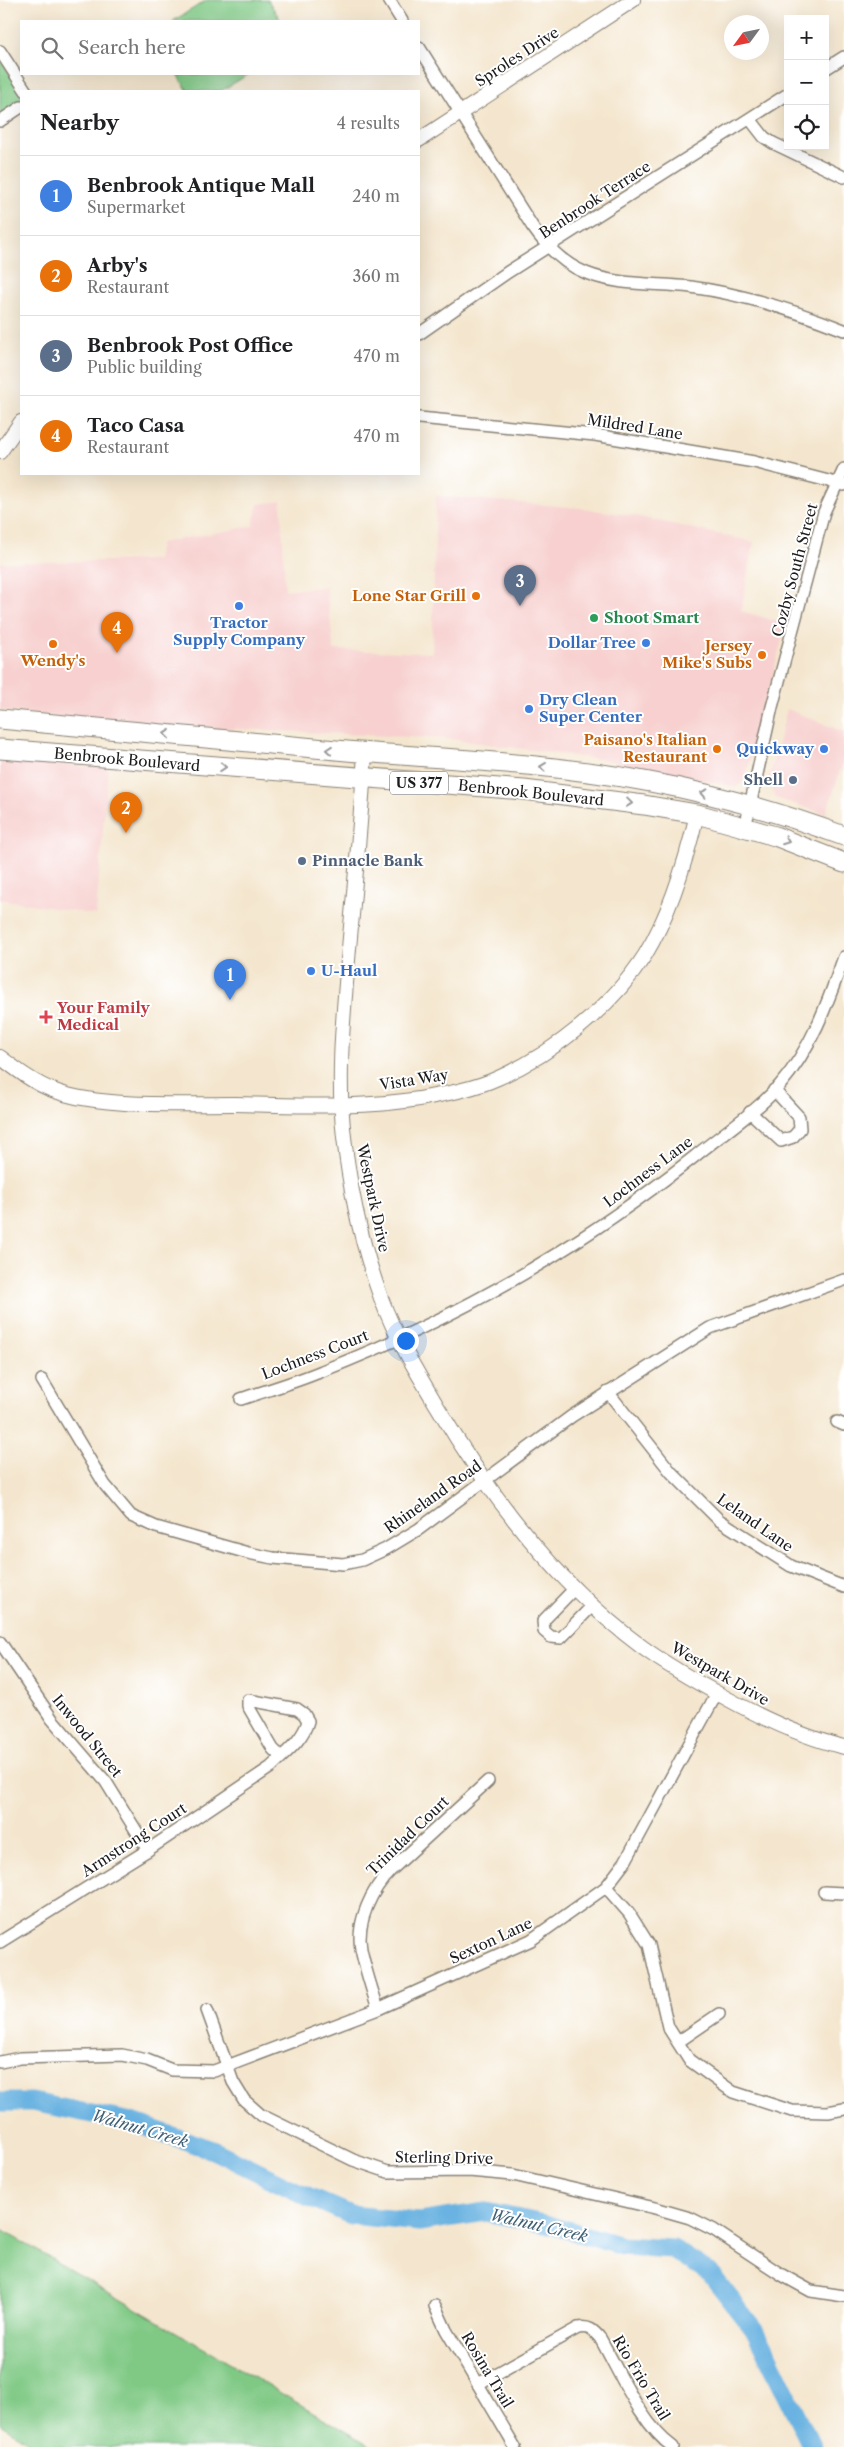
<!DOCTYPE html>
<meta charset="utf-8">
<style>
body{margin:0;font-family:"Libre Caslon Text",serif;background:#f2f2f2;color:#202124}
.controls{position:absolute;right:15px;top:15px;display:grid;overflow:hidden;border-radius:0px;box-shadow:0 5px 20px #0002}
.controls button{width:45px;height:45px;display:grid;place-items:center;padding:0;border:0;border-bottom:1px solid #e0e0e0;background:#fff;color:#202124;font:25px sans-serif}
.compass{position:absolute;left:724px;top:15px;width:45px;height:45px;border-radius:50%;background:#fff;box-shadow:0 5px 20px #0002;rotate:237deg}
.you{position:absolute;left:405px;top:1340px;width:18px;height:18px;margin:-12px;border:4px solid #fff;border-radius:50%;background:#1a73e8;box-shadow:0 0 0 8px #1a73e833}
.badge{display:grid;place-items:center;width:32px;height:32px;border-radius:50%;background:#ea580c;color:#fff;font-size:16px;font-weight:700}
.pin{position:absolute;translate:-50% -41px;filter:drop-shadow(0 1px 2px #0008)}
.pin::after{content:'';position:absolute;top:26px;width:18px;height:15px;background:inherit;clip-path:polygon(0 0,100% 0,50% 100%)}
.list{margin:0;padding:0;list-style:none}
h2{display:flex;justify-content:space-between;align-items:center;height:65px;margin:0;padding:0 20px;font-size:21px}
h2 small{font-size:16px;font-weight:400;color:#757577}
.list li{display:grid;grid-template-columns:32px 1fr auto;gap:15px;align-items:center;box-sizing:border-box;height:80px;padding:0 20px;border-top:1px solid #e0e0e0}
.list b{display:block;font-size:19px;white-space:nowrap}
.list p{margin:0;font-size:16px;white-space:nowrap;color:#757577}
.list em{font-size:16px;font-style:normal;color:#757577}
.icon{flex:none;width:28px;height:28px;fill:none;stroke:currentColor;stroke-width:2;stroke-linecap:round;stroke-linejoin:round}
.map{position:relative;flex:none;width:844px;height:2447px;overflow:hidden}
.search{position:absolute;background:#fff;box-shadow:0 5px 20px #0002;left:20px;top:20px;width:400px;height:55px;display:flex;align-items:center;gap:12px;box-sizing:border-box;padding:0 18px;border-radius:0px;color:#757577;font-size:19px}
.panel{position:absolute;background:#fff;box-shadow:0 5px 20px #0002;left:20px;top:90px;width:400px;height:385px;border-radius:0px}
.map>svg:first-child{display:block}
.built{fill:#f7d0cf}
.green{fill:#80c985;stroke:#4e7250}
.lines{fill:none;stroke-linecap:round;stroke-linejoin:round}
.river{stroke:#69b2e1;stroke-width:19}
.minor-casing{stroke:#888175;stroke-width:14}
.tertiary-casing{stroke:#888175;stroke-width:16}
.trunk-casing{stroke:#888175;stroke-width:21}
.minor{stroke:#fff;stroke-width:11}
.tertiary{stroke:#fff;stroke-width:14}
.trunk{stroke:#fff;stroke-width:19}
.oneway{stroke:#999}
.food-dot{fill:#e8710a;stroke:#fff;stroke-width:2}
.shop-dot{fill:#3f7fe0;stroke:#fff;stroke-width:2}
.leisure-dot{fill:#2e9e5b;stroke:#fff;stroke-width:2}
.service-dot{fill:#5c6f8a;stroke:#fff;stroke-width:2}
.health-dot{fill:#e0444e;stroke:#fff;stroke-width:2}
.labels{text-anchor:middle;stroke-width:4;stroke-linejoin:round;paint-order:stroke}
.shield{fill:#fff;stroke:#606060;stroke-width:1}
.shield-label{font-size:14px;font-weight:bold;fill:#1c1c1c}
.street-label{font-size:15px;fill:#1c1c1c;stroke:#fff}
.food-label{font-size:15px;font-weight:bold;fill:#c56008;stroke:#fff;text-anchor:end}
.leisure-label{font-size:15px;font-weight:bold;fill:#27864d;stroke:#fff;text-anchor:start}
.shop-label{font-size:15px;font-weight:bold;fill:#366cbe;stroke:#fff;text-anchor:end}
.service-label{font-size:15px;font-weight:bold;fill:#4e5e75;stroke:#fff;text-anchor:end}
.health-label{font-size:15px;font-weight:bold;fill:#be3a42;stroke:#fff;text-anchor:start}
.water-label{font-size:16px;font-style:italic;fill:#3f6075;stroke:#fff}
</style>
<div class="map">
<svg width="844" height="2447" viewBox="0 0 844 2447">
<rect width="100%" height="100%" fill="#fff"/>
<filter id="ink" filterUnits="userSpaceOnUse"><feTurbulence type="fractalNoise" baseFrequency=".02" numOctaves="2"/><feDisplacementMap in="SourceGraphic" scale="10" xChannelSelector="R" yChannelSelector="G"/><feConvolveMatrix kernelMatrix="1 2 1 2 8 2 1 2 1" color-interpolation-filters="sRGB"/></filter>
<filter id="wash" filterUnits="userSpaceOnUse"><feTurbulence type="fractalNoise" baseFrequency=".0096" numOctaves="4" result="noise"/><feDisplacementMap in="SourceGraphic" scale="20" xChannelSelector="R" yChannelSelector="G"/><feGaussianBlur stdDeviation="1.12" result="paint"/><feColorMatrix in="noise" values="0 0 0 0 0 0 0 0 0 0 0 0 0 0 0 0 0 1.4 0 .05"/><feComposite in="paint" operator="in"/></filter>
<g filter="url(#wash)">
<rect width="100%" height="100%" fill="#f4e6ce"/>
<g class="built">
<path d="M436 496 580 508 635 516 754 542 741 611 786 624 745 780 736 787 604 760 452 739 112 723 0 710V563L157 560 160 543 253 526 258 504 281 501 285 590 326 587 334 650 432 653Z"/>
<path d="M787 709 844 732V758L826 814 776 798 768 782Z"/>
<path d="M0 760 108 768 96 915 0 899Z"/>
</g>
<g class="green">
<path d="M207 0H268L281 21H173Z"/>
<path d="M0 59 21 91V103L0 116Z"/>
<path d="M177 74H249L221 91H188Z"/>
<path d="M0 2229 373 2447H36L0 2424Z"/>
</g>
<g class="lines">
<path class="river" d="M0 2102H32L132 2122 213 2150 296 2191 351 2215 419 2222 486 2212 554 2226 622 2246 673 2249 710 2273 756 2332 812 2447"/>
</g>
</g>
<g filter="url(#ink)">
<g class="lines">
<defs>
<g id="minor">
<path d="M389 0 402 21"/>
<path d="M419 47 532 226C545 245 564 264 586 273 618 286 657 283 691 287 742 294 796 311 844 330"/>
<path d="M0 51 26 91"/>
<path d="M825 69 844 57"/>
<path d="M750 119 764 137 773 143 844 177"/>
<path d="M0 121 21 107"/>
<path d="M419 334 508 272 788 94"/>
<path d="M419 418 595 435 754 462 844 485"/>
<path d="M745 828 772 707 824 512 844 469"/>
<path d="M750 1112 781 1141 793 1137 800 1129 799 1117 774 1090"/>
<path d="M42 1380 105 1485 131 1516 156 1527 248 1553 273 1558 343 1564 362 1560 386 1549 419 1529 572 1416 710 1328 844 1280"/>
<path d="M608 1392 671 1472 719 1520 791 1566 844 1587"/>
<path d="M241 1399C268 1390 296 1382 322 1371 456 1319 582 1246 694 1157 722 1134 756 1112 780 1085 812 1048 828 1002 844 957"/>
<path d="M837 1422 844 1425"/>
<path d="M575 1588 543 1621 544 1631 551 1637 561 1638 593 1605"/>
<path d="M0 1642 52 1719 106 1782 148 1850"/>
<path d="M606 1887 629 1913 649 1945 668 2027 689 2060 733 2092 792 2111 828 2112 844 2109"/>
<path d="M824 1892 844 1893"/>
<path d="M0 1942 148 1850 271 1767C285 1753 303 1740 308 1721L304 1714 297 1709 248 1700V1706L273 1749 281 1757"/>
<path d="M378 2009C372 1989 365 1969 361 1949 356 1922 372 1889 390 1871L488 1781"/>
<path d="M207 2010 233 2082 244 2100 261 2115 353 2160 388 2172 469 2171 513 2175 655 2208 690 2218 714 2230 782 2275 811 2291 844 2296"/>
<path d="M678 2042 719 2014"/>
<path d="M0 2062 20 2058 122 2055 147 2060 172 2070 214 2071 378 2009 531 1940 606 1887 625 1862 717 1693"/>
<path d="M435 2306 446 2330 515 2447"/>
<path d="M478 2384 578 2328C589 2326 593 2330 600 2338 619 2371 642 2426 673 2447"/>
</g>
<g id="tertiary">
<path d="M419 140 633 0"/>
<path d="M0 452 21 422"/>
<path d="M365 753C361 822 354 891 348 960 343 1019 337 1078 344 1137 350 1191 362 1246 381 1298 395 1336 416 1371 437 1406 490 1496 558 1585 642 1647 668 1666 698 1683 726 1698 764 1719 802 1737 844 1747"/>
<path d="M0 1057C17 1070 35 1084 55 1091 101 1108 183 1104 234 1104 296 1105 358 1109 419 1099 445 1094 474 1089 498 1078 554 1053 612 1007 645 955 670 914 686 861 697 814"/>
</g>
<g id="trunk">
<path d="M0 719C116 729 231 741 347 751 448 759 550 763 650 782 716 794 781 813 844 836"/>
<path d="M0 749 524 790 644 805 697 814 740 826 775 836 844 863"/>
</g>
</defs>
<use href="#minor" class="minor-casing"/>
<use href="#tertiary" class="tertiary-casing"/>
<use href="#trunk" class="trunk-casing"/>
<use href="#minor" class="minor"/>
<use href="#tertiary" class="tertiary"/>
<use href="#trunk" class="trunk"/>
</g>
<defs><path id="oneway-chevron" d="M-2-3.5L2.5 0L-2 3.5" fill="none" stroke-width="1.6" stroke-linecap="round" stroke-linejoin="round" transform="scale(1.25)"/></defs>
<g class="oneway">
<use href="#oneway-chevron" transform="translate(167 734) rotate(-174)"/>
<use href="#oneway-chevron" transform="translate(329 750) rotate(-175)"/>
<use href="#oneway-chevron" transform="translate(223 767) rotate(4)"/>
<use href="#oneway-chevron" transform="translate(543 767) rotate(-173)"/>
<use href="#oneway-chevron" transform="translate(704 793) rotate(-167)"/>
<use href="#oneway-chevron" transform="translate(629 803) rotate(7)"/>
<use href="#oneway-chevron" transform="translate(786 841) rotate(21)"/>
</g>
</g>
<g class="food-dot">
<circle cx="476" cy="596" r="5"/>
<circle cx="53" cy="644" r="5"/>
<circle cx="762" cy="655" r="5"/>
<circle cx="717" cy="749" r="5"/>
</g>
<g class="shop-dot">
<circle cx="239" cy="606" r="5"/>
<circle cx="646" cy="643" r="5"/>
<circle cx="529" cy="709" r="5"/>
<circle cx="824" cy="749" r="5"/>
<circle cx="311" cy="971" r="5"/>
</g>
<circle class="leisure-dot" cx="594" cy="618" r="5"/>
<g class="service-dot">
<circle cx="793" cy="780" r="5"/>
<circle cx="302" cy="861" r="5"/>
</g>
<path class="health-dot" d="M43.5 1009.5h5v5h5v5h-5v5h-5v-5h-5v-5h5z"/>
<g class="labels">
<rect class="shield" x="390" y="771.5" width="58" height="23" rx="4"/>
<g class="shield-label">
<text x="419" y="788">US 377</text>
</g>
<g class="street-label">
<text transform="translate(517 57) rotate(-33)" y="5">Sproles Drive</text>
<text transform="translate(595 200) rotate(-33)" y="5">Benbrook Terrace</text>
<text transform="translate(635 427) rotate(9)" y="5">Mildred Lane</text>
<text transform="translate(795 570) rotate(-75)" y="5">Cozby South Street</text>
<text transform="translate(127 760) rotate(5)" y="5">Benbrook Boulevard</text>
<text transform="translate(531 793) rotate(6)" y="5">Benbrook Boulevard</text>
<text transform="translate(414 1080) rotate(-9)" y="5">Vista Way</text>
<text transform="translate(648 1172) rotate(-37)" y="5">Lochness Lane</text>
<text transform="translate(373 1198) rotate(78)" y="5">Westpark Drive</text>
<text transform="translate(315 1355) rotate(-21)" y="5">Lochness Court</text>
<text transform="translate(433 1497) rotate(-35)" y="5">Rhineland Road</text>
<text transform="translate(755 1523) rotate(35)" y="5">Leland Lane</text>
<text transform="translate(720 1674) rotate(30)" y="5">Westpark Drive</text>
<text transform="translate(87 1736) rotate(51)" y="5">Inwood Street</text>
<text transform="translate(408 1836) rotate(-44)" y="5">Trinidad Court</text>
<text transform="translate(134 1840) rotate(-33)" y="5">Armstrong Court</text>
<text transform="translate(491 1941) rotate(-25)" y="5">Sexton Lane</text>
<text transform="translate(444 2158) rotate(1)" y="5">Sterling Drive</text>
<text transform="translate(487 2370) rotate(59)" y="5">Rosina Trail</text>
<text transform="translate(641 2378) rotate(59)" y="5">Rio Frio Trail</text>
</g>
<g class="food-label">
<text x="466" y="601">Lone Star Grill</text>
<text x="752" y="651">Jersey<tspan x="752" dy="17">Mike's Subs</tspan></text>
<text x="53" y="666" text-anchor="middle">Wendy's</text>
<text x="707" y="745">Paisano's Italian<tspan x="707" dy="17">Restaurant</tspan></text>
</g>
<g class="leisure-label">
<text x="604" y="623">Shoot Smart</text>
</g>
<g class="shop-label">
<text x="239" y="628" text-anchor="middle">Tractor<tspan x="239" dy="17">Supply Company</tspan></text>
<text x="636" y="648">Dollar Tree</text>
<text x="539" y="705" text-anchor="start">Dry Clean<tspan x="539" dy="17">Super Center</tspan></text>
<text x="814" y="754">Quickway</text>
<text x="321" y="976" text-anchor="start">U-Haul</text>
</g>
<g class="service-label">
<text x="783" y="785">Shell</text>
<text x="312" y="866" text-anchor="start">Pinnacle Bank</text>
</g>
<g class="health-label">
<text x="57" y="1013">Your Family<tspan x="57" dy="17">Medical</tspan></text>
</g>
<g class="water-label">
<text transform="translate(140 2128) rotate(16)" y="6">Walnut Creek</text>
<text transform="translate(539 2225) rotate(13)" y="6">Walnut Creek</text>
</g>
</g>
</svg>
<div class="controls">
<button>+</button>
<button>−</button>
<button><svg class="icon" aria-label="locate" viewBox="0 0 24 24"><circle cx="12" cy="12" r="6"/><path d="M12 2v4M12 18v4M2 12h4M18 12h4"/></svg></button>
</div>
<svg class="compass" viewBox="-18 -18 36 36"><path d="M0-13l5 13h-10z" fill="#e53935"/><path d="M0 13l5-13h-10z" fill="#757577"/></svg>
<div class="you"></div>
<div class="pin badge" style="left:230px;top:1000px;background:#3f7fe0">1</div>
<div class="pin badge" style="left:126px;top:833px;background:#e8710a">2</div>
<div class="pin badge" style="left:520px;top:606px;background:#5c6f8a">3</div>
<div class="pin badge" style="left:117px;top:653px;background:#e8710a">4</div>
<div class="search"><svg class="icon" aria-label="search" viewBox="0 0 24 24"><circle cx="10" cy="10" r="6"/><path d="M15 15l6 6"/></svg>Search here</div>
<section class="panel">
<h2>Nearby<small>4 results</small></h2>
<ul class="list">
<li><span class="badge" style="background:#3f7fe0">1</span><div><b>Benbrook Antique Mall</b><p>Supermarket</p></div><em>240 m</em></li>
<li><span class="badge" style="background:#e8710a">2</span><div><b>Arby's</b><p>Restaurant</p></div><em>360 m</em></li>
<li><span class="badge" style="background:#5c6f8a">3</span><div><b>Benbrook Post Office</b><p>Public building</p></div><em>470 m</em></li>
<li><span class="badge" style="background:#e8710a">4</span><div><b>Taco Casa</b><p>Restaurant</p></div><em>470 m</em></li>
</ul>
</section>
</div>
